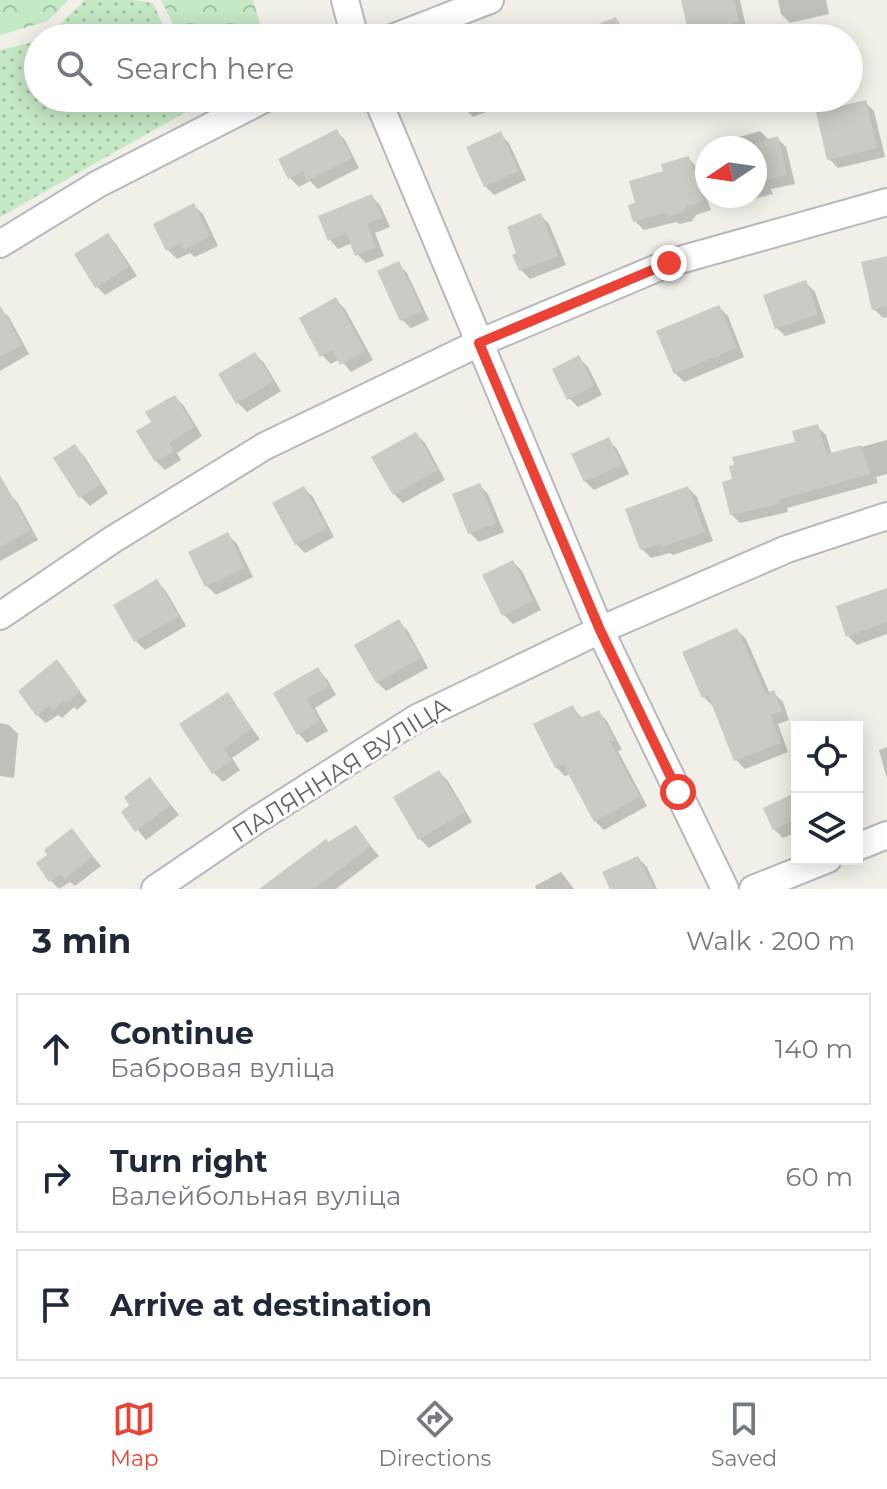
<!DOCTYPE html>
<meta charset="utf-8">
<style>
body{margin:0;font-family:Montserrat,sans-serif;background:#f6f6f7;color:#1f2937}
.controls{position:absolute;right:24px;bottom:24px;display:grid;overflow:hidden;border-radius:0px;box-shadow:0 4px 20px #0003}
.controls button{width:72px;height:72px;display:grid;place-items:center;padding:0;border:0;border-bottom:2px solid #e0e1e3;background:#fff;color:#1f2937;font:40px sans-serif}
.compass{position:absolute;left:695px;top:136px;width:72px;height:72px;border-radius:50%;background:#fff;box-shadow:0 4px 20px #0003;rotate:257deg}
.stop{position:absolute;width:24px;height:24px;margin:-18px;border:6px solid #ea4335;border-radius:50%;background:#fff}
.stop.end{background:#ea4335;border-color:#fff;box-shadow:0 2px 8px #0008}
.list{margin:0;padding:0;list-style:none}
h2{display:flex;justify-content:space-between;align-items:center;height:104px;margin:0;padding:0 32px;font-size:34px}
h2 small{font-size:26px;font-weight:400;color:#747a83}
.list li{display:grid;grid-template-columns:52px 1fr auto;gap:24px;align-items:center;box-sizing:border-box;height:112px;margin:0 16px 16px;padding:0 16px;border:2px solid #e0e1e3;border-radius:0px}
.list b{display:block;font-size:30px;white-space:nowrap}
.list p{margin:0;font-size:26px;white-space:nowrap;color:#747a83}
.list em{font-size:26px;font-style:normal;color:#747a83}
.icon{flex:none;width:44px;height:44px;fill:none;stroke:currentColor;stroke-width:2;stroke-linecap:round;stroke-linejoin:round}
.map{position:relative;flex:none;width:887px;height:889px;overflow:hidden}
.search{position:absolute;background:#fff;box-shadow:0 4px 20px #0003;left:24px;right:24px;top:24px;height:88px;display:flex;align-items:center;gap:20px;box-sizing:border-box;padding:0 28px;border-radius:44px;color:#747a83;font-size:30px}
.sheet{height:488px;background:#fff}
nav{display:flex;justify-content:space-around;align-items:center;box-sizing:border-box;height:112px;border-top:2px solid #e0e1e3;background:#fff;font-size:22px;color:#747a83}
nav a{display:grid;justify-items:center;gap:4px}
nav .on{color:#ea4335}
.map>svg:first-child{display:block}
.grass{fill:url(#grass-dots)}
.forest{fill:url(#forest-crowns)}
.shadow{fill:#0003}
.building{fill:#cccac5}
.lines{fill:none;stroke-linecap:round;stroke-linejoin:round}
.minor-casing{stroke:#b5b8bc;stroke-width:30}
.minor{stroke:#fff;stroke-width:26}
.route{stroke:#ea4335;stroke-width:10}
.labels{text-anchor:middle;stroke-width:6;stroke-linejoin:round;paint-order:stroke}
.street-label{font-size:24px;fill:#5f6368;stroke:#fff}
</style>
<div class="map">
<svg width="887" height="889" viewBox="0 0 887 889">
<defs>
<pattern id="grass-dots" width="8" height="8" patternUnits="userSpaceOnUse" patternTransform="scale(2)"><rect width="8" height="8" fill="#c5e8c5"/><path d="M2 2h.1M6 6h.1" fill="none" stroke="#a3c0a4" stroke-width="1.8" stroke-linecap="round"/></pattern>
<pattern id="forest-crowns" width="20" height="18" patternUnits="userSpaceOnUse" patternTransform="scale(2)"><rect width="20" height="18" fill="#c5e8c5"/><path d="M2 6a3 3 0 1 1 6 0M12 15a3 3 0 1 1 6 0" fill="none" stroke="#a3c0a4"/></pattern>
</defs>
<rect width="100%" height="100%" fill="#f1efe8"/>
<g class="grass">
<path d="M85 0H132L153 3 169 38H46Z"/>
<path d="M38 41V98H197L200 104 0 217V50Z"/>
</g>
<g class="forest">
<path d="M0 0H68L48 21 0 35Z"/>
<path d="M161 0H253L261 27 255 38H180Z"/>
</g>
<g class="shadow">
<path d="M683 0H740L747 31 715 38H696L691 33Z"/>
<path d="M778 0H826L829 14 790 23 781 14Z"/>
<path d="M616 20 625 29 628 38H574Z"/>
<path d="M460 98H524L473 117 464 108Z"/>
<path d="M865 102 874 111 885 157 838 168 829 159Z"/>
<path d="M336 131 345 140 359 168 318 189 310 181 299 187 290 178Z"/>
<path d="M760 131 769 140 777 138 786 147 795 184 771 189 773 194 750 200 745 196H755V148H728L726 141Z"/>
<path d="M500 134 509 143 526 180 494 195 485 186Z"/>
<path d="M688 158 697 167 700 175 707 180 706 197 711 210 696 215 692 221 680 224 676 222 644 230 635 221 638 204 665 172Z"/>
<path d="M371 196 380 205 390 227 375 233 384 256 366 263 357 254 352 243 338 249 330 240Z"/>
<path d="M194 206 203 214 218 246 195 257 190 253 177 259 168 250 156 225Z"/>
<path d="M540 215 549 224 566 265 530 279 521 270Z"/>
<path d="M108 235 116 244 137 276 105 295 96 286Z"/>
<path d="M887 258V317L883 318 874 309Z"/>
<path d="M398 264 407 273 429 320 411 328 402 320Z"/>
<path d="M806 283 815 292 826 323 785 336 776 327Z"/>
<path d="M336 300 345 309 373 360 351 372 340 359 331 364 322 355Z"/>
<path d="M719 307 728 316 744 357 684 382 675 373Z"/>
<path d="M0 309 9 317 29 354 0 371Z"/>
<path d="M255 354 264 363 281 391 247 412 238 403 221 375Z"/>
<path d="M579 358 588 367 602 395 578 407 569 398Z"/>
<path d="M175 397 184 406 202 436 177 453 181 460 165 470 156 461 154 423Z"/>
<path d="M817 426 826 435 832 455 887 440V474L876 477 878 483 787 508 788 512 740 523 731 514 797 443Z"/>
<path d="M416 434 425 443 445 480 403 503 394 494Z"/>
<path d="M608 440 617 449 629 474 594 490 585 481Z"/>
<path d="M75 447 84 456 108 493 90 506 81 497Z"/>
<path d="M479 485 488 494 504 532 479 542 470 533Z"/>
<path d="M304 488 313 497 334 537 305 553 296 544Z"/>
<path d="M688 488 697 497 713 541 673 555 670 553 651 558 642 549Z"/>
<path d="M9 494 18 503 38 540 0 561V499Z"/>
<path d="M228 535 237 544 253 577 216 595 207 586 191 553Z"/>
<path d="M513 562 522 571 541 610 513 624 504 615Z"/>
<path d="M157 582 166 591 186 626 145 650 136 641 116 606Z"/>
<path d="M887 591V634L857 645 848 636Z"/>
<path d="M399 622 408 631 428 668 386 691 377 682Z"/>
<path d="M737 630 746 639 770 694 774 693 783 702 789 720 778 724 788 752 745 769 736 760 713 706 704 697Z"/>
<path d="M57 662 87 701 77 710 74 707 62 718 58 715 46 723 37 715Z"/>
<path d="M318 670 327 679 336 695 315 708 328 731 307 743 299 734 276 694Z"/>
<path d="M228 695 260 739 232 758 240 770 223 782 214 773Z"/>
<path d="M573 708 583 719 598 712 607 721 622 750 618 751 647 806 604 830 595 821 570 774 565 776 556 767Z"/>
<path d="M0 723 9 725 18 734 14 778 0 776Z"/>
<path d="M887 747V779L879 750Z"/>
<path d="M439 772 448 781 472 822 429 848 420 839Z"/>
<path d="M150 779 179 815 146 840 124 813Z"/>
<path d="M797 800V832L783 838 774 829Z"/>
<path d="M355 828 379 856 336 889H262Z"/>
<path d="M72 831 101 866 75 886 70 882 59 889 51 881Z"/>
<path d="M638 858 647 867 657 889H612Z"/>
<path d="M561 872 574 889H536L535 886Z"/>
</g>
<g class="building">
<path d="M681 0H734L739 22 689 34Z"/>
<path d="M616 17 624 38H567V37Z"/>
<path d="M866 100 877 148 827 160 816 112Z"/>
<path d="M337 129 352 158 307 181 303 171 288 179 278 159Z"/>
<path d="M501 131 519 171 484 187 466 147Z"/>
<path d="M778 136 787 175 755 183V143Z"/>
<path d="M689 156 693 170 700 173 702 182 698 187 703 201 687 206 683 212 670 216 665 213 633 222 628 205 635 203 629 181 663 171 661 164Z"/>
<path d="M372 194 382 218 367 224 376 247 355 256 346 233 328 241 318 216Z"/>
<path d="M194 203 210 236 184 250 181 244 166 251 153 224Z"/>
<path d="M541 213 558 256 519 271 512 255 516 253 507 227Z"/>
<path d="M108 233 129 267 95 288 74 254Z"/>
<path d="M887 256V306L872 310 861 262Z"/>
<path d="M399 261 422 311 400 321 377 271Z"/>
<path d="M806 280 818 314 775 329 763 295Z"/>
<path d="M336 297 365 351 340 365 332 350 320 357 299 318Z"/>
<path d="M0 305 22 345 0 357Z"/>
<path d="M719 305 737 348 674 374 656 331Z"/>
<path d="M255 352 273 381 236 404 218 374Z"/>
<path d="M579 355 594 386 567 400 552 369Z"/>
<path d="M175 395 194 427 169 443 174 451 155 462 136 431 151 422 145 412Z"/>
<path d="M818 424 827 454 861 445 870 474 779 500 780 504 730 515 722 482 732 479 729 466 734 465 732 457 795 442 792 431Z"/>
<path d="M416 432 438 470 393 495 371 457Z"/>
<path d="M609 437 622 465 584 482 571 454Z"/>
<path d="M75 444 101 484 79 498 53 458Z"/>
<path d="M0 475 31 530 0 547Z"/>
<path d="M480 483 496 523 468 534 452 494Z"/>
<path d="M304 486 327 528 295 545 272 503Z"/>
<path d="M688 486 705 532 662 547V544L640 550 625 509Z"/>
<path d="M228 532 245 568 205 587 188 552Z"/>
<path d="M513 560 533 601 502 616 482 575Z"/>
<path d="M157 579 179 616 134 642 113 605Z"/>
<path d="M887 588V622L846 637 836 606Z"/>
<path d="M399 619 421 658 376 683 354 645Z"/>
<path d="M737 628 766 693 774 690 782 711 770 715 781 743 734 761 708 695 702 698 682 652Z"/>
<path d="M57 659 80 691 66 703 64 700 52 711 49 706 36 716 18 691Z"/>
<path d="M318 667 329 686 307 699 320 721 297 735 273 693Z"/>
<path d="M228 692 252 729 224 748 232 761 212 774 179 724Z"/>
<path d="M573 705 580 718 599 710 614 740 610 742 640 797 594 822 563 764 555 768 533 724Z"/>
<path d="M439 770 465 812 418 840 393 797Z"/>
<path d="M150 777 171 805 135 832 121 812 129 805 124 797Z"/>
<path d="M797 792V819L773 830 763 808Z"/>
<path d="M356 825 371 846 314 889H259L326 839 328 842Z"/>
<path d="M72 828 93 856 65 879 61 874 49 882 36 863 47 855 44 850Z"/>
<path d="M638 856 654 889H610L602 872Z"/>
</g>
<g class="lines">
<defs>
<g id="minor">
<path d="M345 0 355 38"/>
<path d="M392 38 490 0"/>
<path d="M377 98 600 630 725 889"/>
<path d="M0 244 98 184 266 98"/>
<path d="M0 616 112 540 265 446 479 343 669 263 887 202"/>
<path d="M857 847 887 835"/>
<path d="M155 889 258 819 417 718 600 630 787 549 887 516"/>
<path d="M753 889 828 859"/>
</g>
</defs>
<use href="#minor" class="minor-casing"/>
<use href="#minor" class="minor"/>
</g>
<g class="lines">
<path class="route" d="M669 263 479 343 600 630 678 792"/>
</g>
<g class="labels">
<g class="street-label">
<text transform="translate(341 770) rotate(-32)" y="8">ПАЛЯННАЯ ВУЛІЦА</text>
</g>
</g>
</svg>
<div class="controls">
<button><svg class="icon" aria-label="locate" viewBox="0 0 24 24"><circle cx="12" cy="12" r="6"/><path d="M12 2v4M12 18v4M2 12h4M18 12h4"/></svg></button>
<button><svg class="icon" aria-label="layers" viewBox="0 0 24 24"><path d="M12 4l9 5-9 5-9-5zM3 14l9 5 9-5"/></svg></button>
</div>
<svg class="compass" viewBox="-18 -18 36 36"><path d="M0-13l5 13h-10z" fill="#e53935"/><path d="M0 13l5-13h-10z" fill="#747a83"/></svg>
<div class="stop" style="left:678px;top:792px"></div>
<div class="stop end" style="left:669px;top:263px"></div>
<div class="search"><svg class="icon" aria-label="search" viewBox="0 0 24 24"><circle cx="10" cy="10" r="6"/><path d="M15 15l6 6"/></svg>Search here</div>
</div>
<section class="sheet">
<h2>3 min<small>Walk · 200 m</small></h2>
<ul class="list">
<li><svg class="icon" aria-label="ahead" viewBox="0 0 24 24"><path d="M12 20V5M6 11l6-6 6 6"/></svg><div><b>Continue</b><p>Бабровая вуліца</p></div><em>140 m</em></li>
<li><svg class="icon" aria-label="right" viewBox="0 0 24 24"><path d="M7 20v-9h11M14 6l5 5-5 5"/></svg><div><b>Turn right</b><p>Валейбольная вуліца</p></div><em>60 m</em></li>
<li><svg class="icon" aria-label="arrive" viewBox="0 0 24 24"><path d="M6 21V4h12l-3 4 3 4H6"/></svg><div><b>Arrive at destination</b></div></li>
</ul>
</section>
<nav>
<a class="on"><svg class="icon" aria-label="map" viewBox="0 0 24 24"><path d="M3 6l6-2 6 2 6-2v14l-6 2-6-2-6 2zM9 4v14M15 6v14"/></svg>Map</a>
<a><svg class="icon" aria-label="directions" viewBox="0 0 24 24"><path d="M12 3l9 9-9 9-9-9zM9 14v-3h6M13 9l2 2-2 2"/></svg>Directions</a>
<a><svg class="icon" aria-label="saved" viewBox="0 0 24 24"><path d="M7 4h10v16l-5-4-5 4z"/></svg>Saved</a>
</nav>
